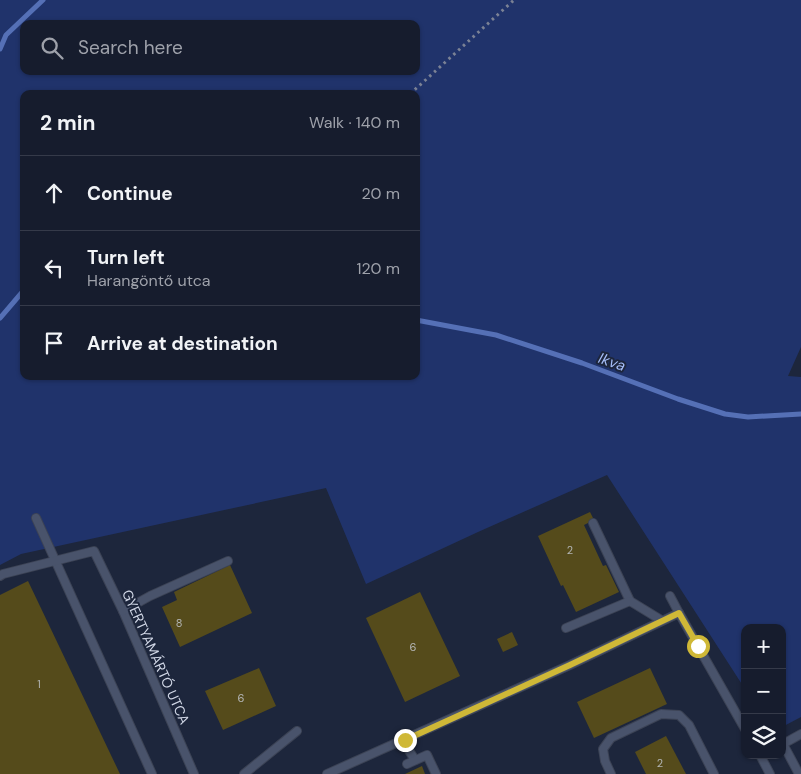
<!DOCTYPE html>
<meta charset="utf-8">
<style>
body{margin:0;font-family:"DM Sans",sans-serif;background:#1f2535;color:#f1f3f6}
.controls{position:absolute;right:15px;bottom:15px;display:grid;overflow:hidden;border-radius:10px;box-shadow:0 1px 4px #0004}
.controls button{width:45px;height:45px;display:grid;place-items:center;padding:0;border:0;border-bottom:1px solid #353a49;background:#161c2d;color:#f1f3f6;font:25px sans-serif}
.stop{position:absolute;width:15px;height:15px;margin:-11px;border:4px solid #cfb837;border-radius:50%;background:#fff}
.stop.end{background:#cfb837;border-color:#fff;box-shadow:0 1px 5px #0008}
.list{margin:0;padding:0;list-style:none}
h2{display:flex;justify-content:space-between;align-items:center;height:65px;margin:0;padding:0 20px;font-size:21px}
h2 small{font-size:16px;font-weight:400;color:#9ea1aa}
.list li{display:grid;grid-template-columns:32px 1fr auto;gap:15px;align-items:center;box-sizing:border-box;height:75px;padding:0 20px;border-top:1px solid #353a49}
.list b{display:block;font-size:19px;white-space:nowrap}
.list p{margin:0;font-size:16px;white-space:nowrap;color:#9ea1aa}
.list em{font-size:16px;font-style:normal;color:#9ea1aa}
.icon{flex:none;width:28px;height:28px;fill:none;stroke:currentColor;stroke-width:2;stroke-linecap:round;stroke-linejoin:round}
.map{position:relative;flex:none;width:801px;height:774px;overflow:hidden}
.search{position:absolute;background:#161c2d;box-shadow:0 1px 4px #0004;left:20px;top:20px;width:400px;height:55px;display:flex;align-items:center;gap:12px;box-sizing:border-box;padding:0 18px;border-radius:10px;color:#9ea1aa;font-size:19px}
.panel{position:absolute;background:#161c2d;box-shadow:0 1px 4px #0004;left:20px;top:90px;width:400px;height:290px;border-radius:10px}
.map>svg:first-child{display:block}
.green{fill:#20336b;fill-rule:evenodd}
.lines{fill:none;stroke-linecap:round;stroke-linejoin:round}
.stream{stroke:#5570b6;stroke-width:5}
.building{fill:#554b1b}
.lane-casing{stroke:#3c4355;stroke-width:10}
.path{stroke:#7b8295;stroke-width:3;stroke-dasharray:2.5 4;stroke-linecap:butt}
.lane{stroke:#49536b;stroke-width:8}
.route{stroke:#cfb837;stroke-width:6}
.labels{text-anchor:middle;stroke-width:4;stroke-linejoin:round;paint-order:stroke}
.number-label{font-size:11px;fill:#b3b5b4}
.street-label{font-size:14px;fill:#d2d8e7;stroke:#1d263c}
.water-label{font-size:15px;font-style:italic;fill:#a6bef8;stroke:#1d263c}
</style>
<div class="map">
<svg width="801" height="774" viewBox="0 0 801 774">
<rect width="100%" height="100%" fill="#1d263c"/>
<path class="green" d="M0 0H801V347L788 376 801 377V717L782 727V628H745V689L607 475 478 532 366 584 326 488 21 554 0 565ZM24 24H416V71H24ZM24 94H416V376H24Z"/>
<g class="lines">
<g class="stream">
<path d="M0 49 6 35 43 0"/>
<path d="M0 318 24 290"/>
<path d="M416 320 496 335 582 363 678 399 725 414 748 417 801 414"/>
</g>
</g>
<g class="building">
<path d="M590 512 594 520 584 525 603 566 606 565 619 592 576 612 563 585 561 586 538 536Z"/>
<path d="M230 565 252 613 180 647 162 607 177 600 174 592Z"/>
<path d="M28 581 120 774H0V595Z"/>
<path d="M420 592 460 676 405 702 366 618Z"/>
<path d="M512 632 518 645 503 652 497 639Z"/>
<path d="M259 668 276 706 223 730 205 691Z"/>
<path d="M650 668 667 704 594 738 577 702Z"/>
<path d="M666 736 686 774H646L635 752Z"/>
<path d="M422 766 425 774H405Z"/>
</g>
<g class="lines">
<defs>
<g id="lane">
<path d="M36 518 152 774"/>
<path d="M593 523 630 601"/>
<path d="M0 576 3 574 94 551 123 611 194 774"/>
<path d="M670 596 679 613 745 729"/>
<path d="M123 611 150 596 228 561"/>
<path d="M566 628 630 601 661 620"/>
<path d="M405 740 408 749 415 760"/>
<path d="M760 755 770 774"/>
<path d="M407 764 427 755 436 774"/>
<path d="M244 774 297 731"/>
<path d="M327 774 570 665 679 613"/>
<path d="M611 774 605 761 603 749 611 738 661 714 679 715 689 725 714 774"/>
<path d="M799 774 783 744 801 734"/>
</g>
</defs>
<use href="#lane" class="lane-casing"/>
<path class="path" d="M410 94 514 0"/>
<use href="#lane" class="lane"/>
</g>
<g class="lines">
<path class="route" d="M405 740 570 665 679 613 698 646"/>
</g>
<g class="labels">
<g class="number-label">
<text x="570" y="554">2</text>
<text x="179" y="627">8</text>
<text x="413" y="651">6</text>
<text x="39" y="688">1</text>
<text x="241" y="702">6</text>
<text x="660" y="767">2</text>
</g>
<g class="street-label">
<text transform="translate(156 657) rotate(66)" y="5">GYERTYAMÁRTÓ UTCA</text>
</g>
<g class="water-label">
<text transform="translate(612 362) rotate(19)" y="5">Ikva</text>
</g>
</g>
</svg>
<div class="controls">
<button>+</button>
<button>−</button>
<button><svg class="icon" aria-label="layers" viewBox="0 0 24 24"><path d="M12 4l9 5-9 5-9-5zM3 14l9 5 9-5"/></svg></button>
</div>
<div class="stop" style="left:698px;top:646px"></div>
<div class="stop end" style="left:405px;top:740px"></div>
<div class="search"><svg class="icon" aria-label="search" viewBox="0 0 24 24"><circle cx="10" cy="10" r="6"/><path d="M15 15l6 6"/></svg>Search here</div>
<section class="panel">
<h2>2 min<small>Walk · 140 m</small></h2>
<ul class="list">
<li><svg class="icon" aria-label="ahead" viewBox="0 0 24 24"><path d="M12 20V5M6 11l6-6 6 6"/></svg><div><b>Continue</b></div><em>20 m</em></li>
<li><svg class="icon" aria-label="left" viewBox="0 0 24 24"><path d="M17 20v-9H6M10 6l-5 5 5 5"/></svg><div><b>Turn left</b><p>Harangöntő utca</p></div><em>120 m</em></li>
<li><svg class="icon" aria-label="arrive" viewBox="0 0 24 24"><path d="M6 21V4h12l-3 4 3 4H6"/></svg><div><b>Arrive at destination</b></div></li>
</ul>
</section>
</div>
